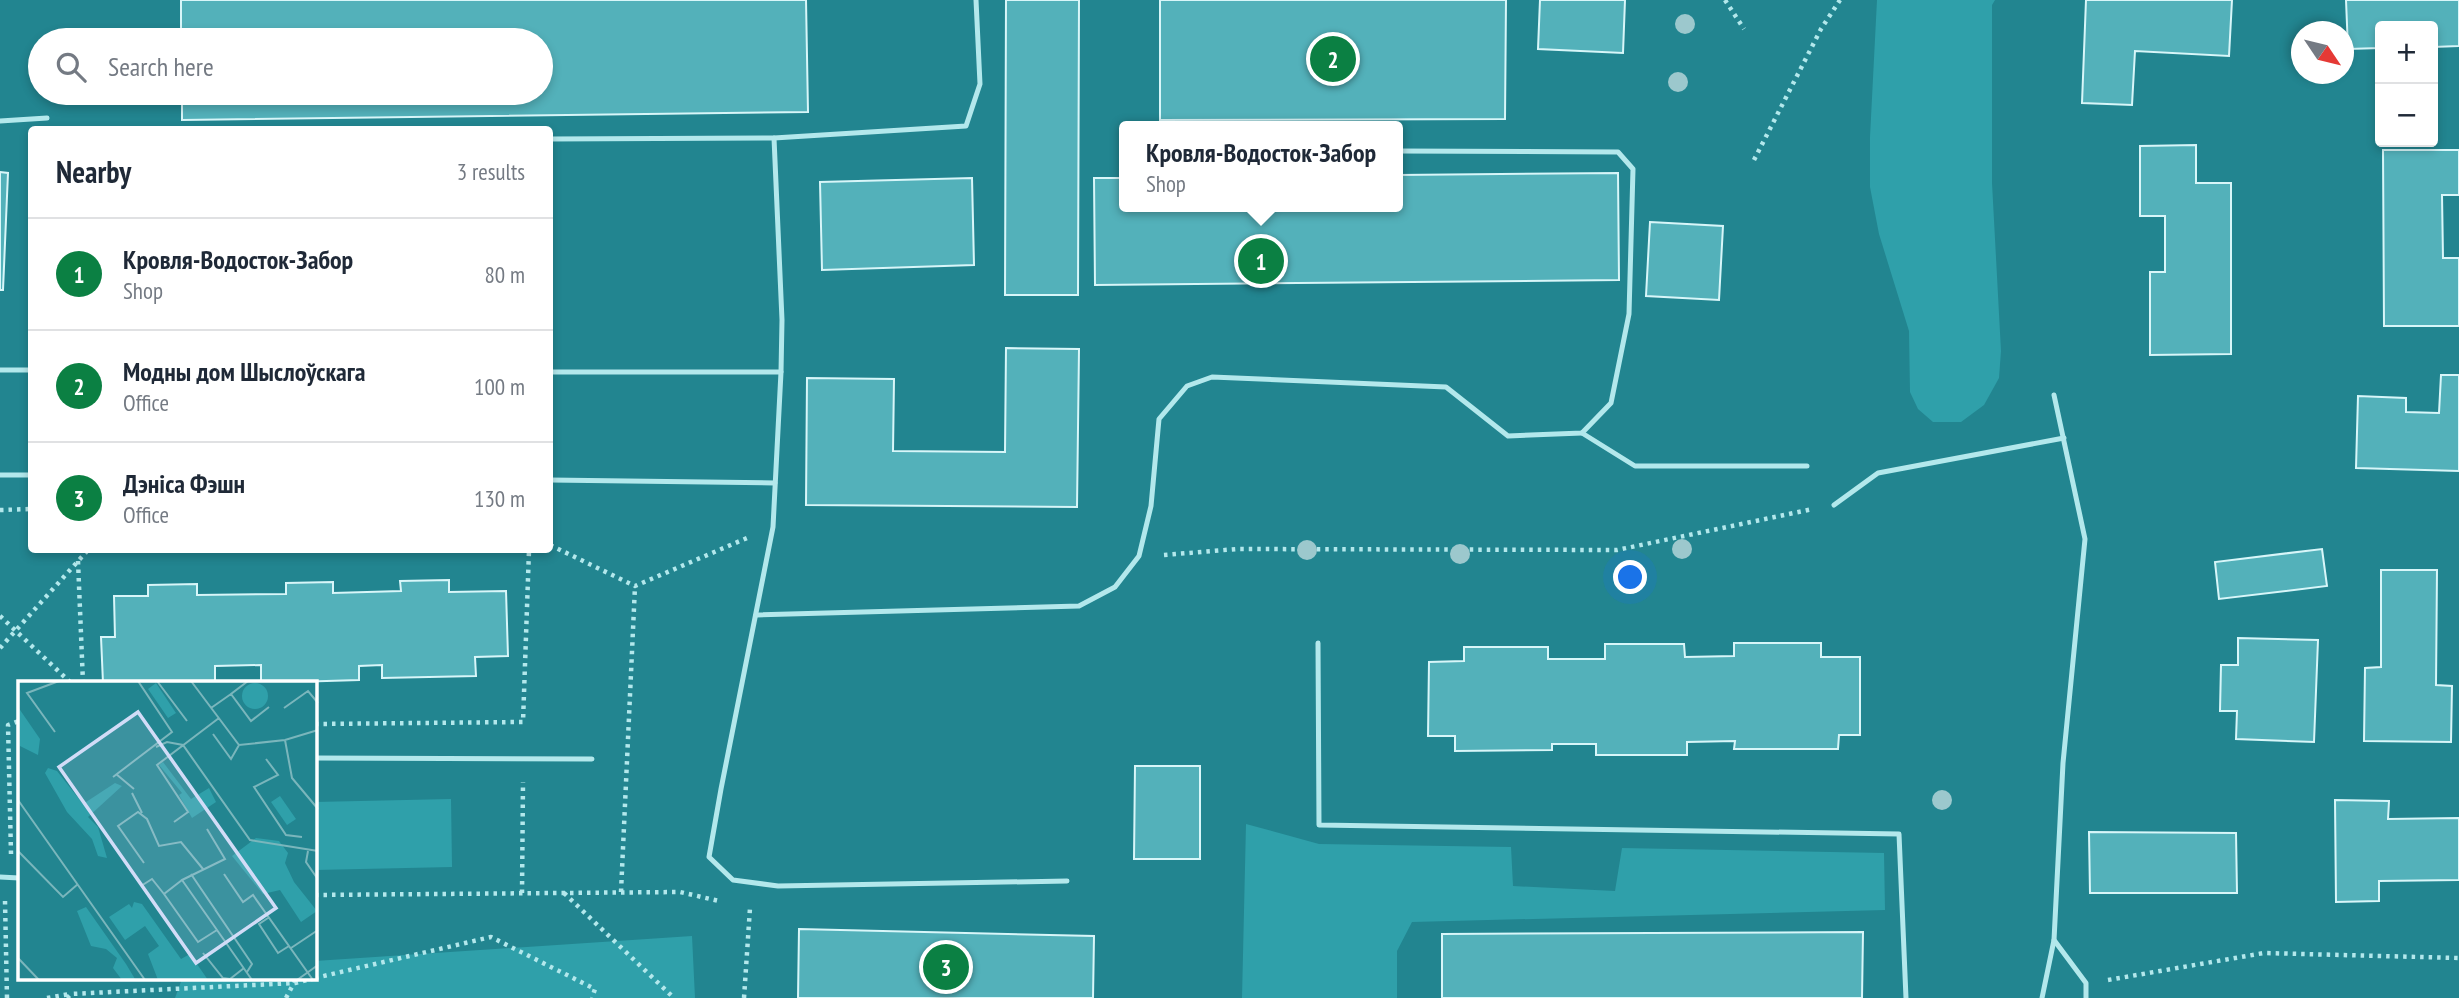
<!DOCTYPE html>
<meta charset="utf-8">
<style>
body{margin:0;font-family:"PT Sans Narrow",sans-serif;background:#f2f2f3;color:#1f2937}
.controls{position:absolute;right:21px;top:21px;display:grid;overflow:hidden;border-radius:7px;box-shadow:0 4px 10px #0003}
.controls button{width:63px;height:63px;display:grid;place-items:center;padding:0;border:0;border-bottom:2px solid #e0e1e3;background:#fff;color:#1f2937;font:35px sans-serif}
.compass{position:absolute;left:2291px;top:21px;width:63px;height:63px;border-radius:50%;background:#fff;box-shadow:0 4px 10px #0003;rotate:125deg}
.you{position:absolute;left:1631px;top:578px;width:24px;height:24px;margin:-18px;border:5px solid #fff;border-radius:50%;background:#1a73e8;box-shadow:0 0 0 10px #1a73e833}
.badge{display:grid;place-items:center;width:46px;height:46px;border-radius:50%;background:#0b8043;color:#fff;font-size:23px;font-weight:700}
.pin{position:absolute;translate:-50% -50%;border:4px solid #fff;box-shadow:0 2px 7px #0006}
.popup{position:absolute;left:1119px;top:121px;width:284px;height:91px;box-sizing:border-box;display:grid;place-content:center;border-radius:7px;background:#fff;filter:drop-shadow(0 2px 5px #0005);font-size:23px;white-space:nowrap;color:#747a83}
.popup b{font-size:26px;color:#1f2937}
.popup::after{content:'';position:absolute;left:50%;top:100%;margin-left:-14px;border:14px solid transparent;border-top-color:#fff}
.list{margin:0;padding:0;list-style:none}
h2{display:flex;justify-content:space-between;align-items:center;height:91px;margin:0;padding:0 28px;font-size:30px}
h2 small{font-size:23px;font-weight:400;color:#747a83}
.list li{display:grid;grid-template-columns:46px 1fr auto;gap:21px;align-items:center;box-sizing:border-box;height:112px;padding:0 28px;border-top:2px solid #e0e1e3}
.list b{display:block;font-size:26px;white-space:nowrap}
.list p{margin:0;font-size:23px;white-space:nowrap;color:#747a83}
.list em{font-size:23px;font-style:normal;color:#747a83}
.icon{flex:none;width:38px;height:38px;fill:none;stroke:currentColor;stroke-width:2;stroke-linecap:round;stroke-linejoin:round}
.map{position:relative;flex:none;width:2459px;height:998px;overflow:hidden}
.search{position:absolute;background:#fff;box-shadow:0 4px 10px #0003;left:28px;top:28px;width:525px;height:77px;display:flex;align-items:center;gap:18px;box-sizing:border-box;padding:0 24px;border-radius:38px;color:#747a83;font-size:26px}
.panel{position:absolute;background:#fff;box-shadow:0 4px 10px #0003;left:28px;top:126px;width:525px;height:427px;border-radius:7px}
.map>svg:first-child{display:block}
.green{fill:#2fa0aa}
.building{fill:#53b1ba;stroke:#d8f6f9;stroke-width:2}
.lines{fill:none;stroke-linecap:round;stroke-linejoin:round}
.path{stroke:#b3e8ec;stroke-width:4.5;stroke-dasharray:3.5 5;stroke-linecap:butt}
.service{stroke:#b3e8ec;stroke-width:5}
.tree{fill:#9cc8cd}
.inset-road{fill:none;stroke:#7ab6bc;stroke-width:2}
.view{fill:#d2dcf7;fill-opacity:0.15;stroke:#d2dcf7;stroke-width:3.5}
.inset-edge{fill:none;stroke:#fff;stroke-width:3.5}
</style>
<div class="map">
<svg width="2459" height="998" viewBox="0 0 2459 998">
<rect width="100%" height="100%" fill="#228590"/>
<g class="green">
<path d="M1877 0H1995L1992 5V183L2001 351 1999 378 1984 405 1961 422H1933L1918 409 1910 392 1909 331 1879 234 1870 187V137Z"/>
<path d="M451 799 452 867 315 870V802Z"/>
<path d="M1246 824 1319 844 1511 847 1513 886 1615 891 1622 848 1884 853 1885 910 1412 922 1397 951V998H1242Z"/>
<path d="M692 936 695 998H175L182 979H315V961Z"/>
</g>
<g class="building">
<path d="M181 0H806L808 112 182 120V93H541V40H181Z"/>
<path d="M1006 0H1079L1078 295H1005Z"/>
<path d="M1160 0H1506L1505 119 1160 120Z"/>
<path d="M1540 0H1625L1623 53 1538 49Z"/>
<path d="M2086 0H2232L2229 56 2135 51 2132 105 2082 103Z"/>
<path d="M2346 0H2459V46L2433 47V26H2380V48L2348 49Z"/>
<path d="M2196 145V183H2231V354L2150 355V272H2165V216H2140V146Z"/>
<path d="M2383 150H2459V195H2442L2443 258H2459V326H2384Z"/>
<path d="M0 172 8 173 3 290H0Z"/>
<path d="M1618 173 1619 280 1095 285 1094 178H1124V207H1398V175Z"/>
<path d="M972 178 974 265 822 270 820 182Z"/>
<path d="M1650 222 1723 226 1719 300 1646 296Z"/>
<path d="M1006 348 1079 349 1077 507 806 505 807 378 894 379 893 451 1005 452Z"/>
<path d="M2441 375H2459V471L2356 468 2358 396 2406 398V412L2439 413Z"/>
<path d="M2322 549 2327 586 2219 599 2215 562Z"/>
<path d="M2381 570H2437L2436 685 2452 686 2451 742 2364 741 2365 668 2381 667Z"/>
<path d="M449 580V592L506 591 508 656 475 657 476 676 382 678V665L359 666V680L261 683V665L215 666V681L103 683 101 637H115L114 596H148V585L197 584V595L286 594V583L333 582V593L401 591 400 581Z"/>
<path d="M2238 638 2318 640 2314 742 2236 739 2237 711H2220L2221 665H2238Z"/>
<path d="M1734 643H1821V657H1860V735H1839L1838 749H1734L1735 741 1687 742V755H1596V744H1552V750L1455 751V736H1428L1429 662 1464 661V647H1548V659H1605V644H1684L1685 657 1734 656Z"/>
<path d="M1135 766H1200V859H1134Z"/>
<path d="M2335 800 2389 801 2388 819 2459 818V880L2379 881V901L2336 902Z"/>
<path d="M2089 832 2236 833 2237 893H2090Z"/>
<path d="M799 929 1094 936 1093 998H798Z"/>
<path d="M1863 932 1862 998H1442V934Z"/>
</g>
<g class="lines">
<g class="path">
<path d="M1725 0 1744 29"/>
<path d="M1754 160 1821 29 1840 0"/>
<path d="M0 510 32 509"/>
<path d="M550 545 635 586 747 538"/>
<path d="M1164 555 1237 549 1617 550 1813 509"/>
<path d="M78 561 83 683"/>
<path d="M0 616 71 683"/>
<path d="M0 648 88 550"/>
<path d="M315 724 523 722 529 550"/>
<path d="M11 854 8 725 19 721"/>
<path d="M621 892 635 586"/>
<path d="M522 893 523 782"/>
<path d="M564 893 674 998"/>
<path d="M315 895 680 892 719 901"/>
<path d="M5 901 7 998"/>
<path d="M315 978 491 937 595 989 592 998"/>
<path d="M2108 980 2264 953 2459 958"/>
<path d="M47 998 70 994"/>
<path d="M67 998 71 994 295 983 312 979"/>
<path d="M286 998 296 979"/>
<path d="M744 998 750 908 748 907"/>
</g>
<g class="service">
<path d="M0 121 47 118"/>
<path d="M774 138 966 126 980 84 976 0"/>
<path d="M550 139 774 138 782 320 781 372"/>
<path d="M0 370H32"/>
<path d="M550 372H781L773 527 721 789 709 857 733 880 778 886 1067 881"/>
<path d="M2054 395 2085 539 2063 763 2054 940 2086 983V998"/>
<path d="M1582 433 1635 466H1807"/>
<path d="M0 475H32"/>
<path d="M550 480 775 483"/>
<path d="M1834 505 1878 473 2064 438"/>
<path d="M756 615 1079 606 1115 587 1139 556 1151 506 1159 419 1187 386 1212 377 1446 387 1508 436 1582 433 1611 403 1629 314 1633 169 1618 152 1398 151"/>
<path d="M1318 643 1319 825 1899 834 1906 998"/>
<path d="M315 758 592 759"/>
<path d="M0 877 19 878"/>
<path d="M2042 998 2054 940"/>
</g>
</g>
<g class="tree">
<circle cx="1685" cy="24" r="10"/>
<circle cx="1678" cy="82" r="10"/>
<circle cx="1682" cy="549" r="10"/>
<circle cx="1307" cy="550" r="10"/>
<circle cx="1460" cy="554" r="10"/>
<circle cx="1942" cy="800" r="10"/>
</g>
<g transform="translate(18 681)">
<rect width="299" height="299" fill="#228590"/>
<path d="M138 2 158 32 150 37 130 8ZM224 15a13 13 0 1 1 26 0a13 13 0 1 1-26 0ZM0 26 22 58 20 74 2 65ZM145 81 173 118 191 107 198 121 174 137 161 114 164 112 141 84ZM30 87 39 90 65 123 97 102 104 105 70 136 80 146 89 177 80 175 74 158 49 131 27 92ZM262 115 278 138 269 144 253 121ZM238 157 261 160 270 172 267 182 276 201 299 230 283 241 262 209 245 213 214 175ZM116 221 124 223 163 278 172 273 190 299H140L130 273 141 265 127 245 107 259 91 236 111 223 114 227ZM68 226 108 283 117 298 104 299 95 287 99 277 88 268 73 265 59 230Z" fill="#2fa0aa"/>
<path class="inset-road" d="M139 0 169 40M173 0 221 64 267 59 300 49M230 0 213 13 233 40 251 26M193 27 213 13M266 27 290 10 300 22M37 51 9 12 41 0M195 53 213 78 221 64M267 59 274 97 300 128M138 66 149 61 165 64 232 159 300 170M248 78 260 94 236 106 268 154 284 156M98 93 116 108M95 96 154 51 120 0M114 112 124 132M0 119 127 299M156 141 170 131 139 84 201 37M189 148 207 178 164 199 234 299M0 170 45 216 60 203M290 170 288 181 299 197M126 182 100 145 120 131 129 138 141 165 163 161 185 188M173 193 234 283 229 291M206 193 225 221 235 214 295 299M164 199 146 213 180 261 199 249M123 205 134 198 146 213M250 237 241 243 260 272 271 265M273 267 300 249M185 272 205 297 212 298 226 287M0 277 21 299M279 299 300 284"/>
<path class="view" d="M120 31 258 227 178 282 41 86Z"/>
<rect width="299" height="299" class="inset-edge"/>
</g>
</svg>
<div class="controls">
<button>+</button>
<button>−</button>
</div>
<svg class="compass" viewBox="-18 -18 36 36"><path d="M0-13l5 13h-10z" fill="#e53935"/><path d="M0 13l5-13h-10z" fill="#747a83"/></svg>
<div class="you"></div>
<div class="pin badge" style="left:1261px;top:261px">1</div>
<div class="popup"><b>Кровля-Водосток-Забор</b>Shop</div>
<div class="pin badge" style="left:1333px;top:59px">2</div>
<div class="pin badge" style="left:946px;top:967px">3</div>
<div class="search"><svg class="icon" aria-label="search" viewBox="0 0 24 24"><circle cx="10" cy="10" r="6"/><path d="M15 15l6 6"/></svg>Search here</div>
<section class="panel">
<h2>Nearby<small>3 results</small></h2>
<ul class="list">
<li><span class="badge">1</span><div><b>Кровля-Водосток-Забор</b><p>Shop</p></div><em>80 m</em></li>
<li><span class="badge">2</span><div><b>Модны дом Шыслоўскага</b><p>Office</p></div><em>100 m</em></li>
<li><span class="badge">3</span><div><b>Дэніса Фэшн</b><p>Office</p></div><em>130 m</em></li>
</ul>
</section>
</div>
